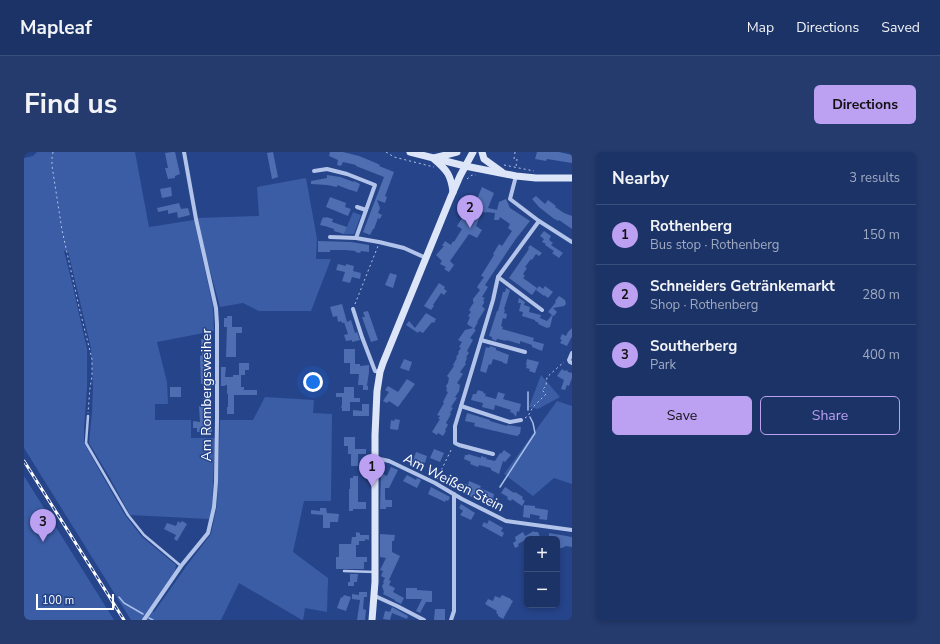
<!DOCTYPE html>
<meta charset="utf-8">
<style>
body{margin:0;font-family:"Nunito Sans",sans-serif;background:#253b6e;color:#f1f3f6}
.controls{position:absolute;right:12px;bottom:12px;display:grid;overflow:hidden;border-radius:6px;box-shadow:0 2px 6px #0003}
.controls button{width:36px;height:36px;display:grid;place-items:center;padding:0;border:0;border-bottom:1px solid #3a4e7c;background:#1c3368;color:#f1f3f6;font:20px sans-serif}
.scale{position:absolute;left:12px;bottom:10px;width:78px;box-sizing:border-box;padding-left:4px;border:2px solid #fff;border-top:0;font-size:11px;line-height:14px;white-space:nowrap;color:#fff;-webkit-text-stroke:3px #26448a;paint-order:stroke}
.you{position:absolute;left:289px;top:230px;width:14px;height:14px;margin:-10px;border:3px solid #fff;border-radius:50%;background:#1a73e8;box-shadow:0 0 0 6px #1a73e833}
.badge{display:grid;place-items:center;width:26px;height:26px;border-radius:50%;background:#bca0f2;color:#111;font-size:13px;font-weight:700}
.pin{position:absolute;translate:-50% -33px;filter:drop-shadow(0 1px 2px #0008)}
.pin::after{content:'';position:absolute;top:21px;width:14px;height:12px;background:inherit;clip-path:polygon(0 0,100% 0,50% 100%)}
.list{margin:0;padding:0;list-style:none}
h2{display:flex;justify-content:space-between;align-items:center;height:52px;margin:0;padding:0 16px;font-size:17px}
h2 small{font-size:13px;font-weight:400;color:#a0aac0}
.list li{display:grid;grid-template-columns:26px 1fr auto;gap:12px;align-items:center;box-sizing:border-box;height:60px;padding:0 16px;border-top:1px solid #3a4e7c}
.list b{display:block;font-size:15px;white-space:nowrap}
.list p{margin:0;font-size:13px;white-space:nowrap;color:#a0aac0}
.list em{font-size:13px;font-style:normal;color:#a0aac0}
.actions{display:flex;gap:8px;padding:12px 16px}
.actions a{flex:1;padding:9px 0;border:1px solid #bca0f2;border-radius:6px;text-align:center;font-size:14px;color:#bca0f2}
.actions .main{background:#bca0f2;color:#111}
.map{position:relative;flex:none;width:548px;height:468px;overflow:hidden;border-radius:6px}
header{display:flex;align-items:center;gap:24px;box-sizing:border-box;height:56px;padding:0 20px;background:#1c3368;border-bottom:1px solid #3a4e7c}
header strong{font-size:19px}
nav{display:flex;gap:22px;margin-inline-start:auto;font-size:14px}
.intro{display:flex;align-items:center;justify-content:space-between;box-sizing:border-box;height:96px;padding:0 24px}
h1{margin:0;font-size:28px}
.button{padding:10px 18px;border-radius:6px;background:#bca0f2;color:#111;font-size:14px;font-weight:700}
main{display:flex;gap:24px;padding:0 24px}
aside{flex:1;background:#1c3368;border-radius:6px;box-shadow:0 2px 6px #0003}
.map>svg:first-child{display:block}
.green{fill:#3a5da6}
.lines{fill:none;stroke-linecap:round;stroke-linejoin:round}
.stream{stroke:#a7beea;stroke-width:1.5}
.building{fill:#4e6eb1}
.path{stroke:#b3c4ea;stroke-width:1;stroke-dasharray:2 3;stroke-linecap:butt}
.lane{stroke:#b3c4ea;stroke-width:2.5}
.street{stroke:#b3c4ea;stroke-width:4}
.secondary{stroke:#dde5f8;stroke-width:7}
.rail-casing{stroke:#fff;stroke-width:3}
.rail{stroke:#26448a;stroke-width:1.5;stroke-dasharray:4.5;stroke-linecap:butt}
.labels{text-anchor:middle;stroke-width:3;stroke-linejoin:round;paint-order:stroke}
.street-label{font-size:14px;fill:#fff;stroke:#26448a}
</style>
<header>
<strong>Mapleaf</strong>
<nav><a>Map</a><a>Directions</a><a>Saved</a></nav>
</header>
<div class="intro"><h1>Find us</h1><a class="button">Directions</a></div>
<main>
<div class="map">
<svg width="548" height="468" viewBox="0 0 548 468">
<rect width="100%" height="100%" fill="#26448a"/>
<g class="green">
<path d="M13 0H111L125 75 170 68 189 155 190 179 133 190 143 230 144 252H131V268H167V286H191L188 355 185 367 106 363 86 326 65 291 68 261 69 235 67 196 44 99H40L48 131 63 197V236L60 276V291L79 325 101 363 118 385 152 413 151 419 125 458 130 460 164 412 187 382 193 353 196 268H229L241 245 290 248 289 261 308 262 307 349H280L269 400 304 426 303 460 281 456 279 468H278L215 431 197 468H107L0 296V6L9 4Z"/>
<path d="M282 26 293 87 292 107H307L287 159H235L219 151 196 155 181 100 174 66 235 64 233 35Z"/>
<path d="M329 60 337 63 330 82H320Z"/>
<path d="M517 223 536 245 514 257 505 255Z"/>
<path d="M533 249 548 254V332L530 326 509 344 480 322Z"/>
<path d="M0 324 90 468H0Z"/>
</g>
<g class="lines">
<g class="stream">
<path d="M504 258V240"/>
<path d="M476 335 511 281 509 271 506 265"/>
<path d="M95 445 100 451 119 462"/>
<path d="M125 466 129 468"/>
</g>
</g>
<g class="building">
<path d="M148 0H151L156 22 151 24V26L144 27 141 16H144L141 1Z"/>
<path d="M249 0 254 25 248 27 243 1Z"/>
<path d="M306 0H319L335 4 352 11 356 13 355 14 370 20 361 44 363 45 361 51 353 48 356 56 354 61 358 63 356 67 354 66 350 77H349L346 83 339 80 360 25 332 14V13L319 10 317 14 313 13 314 8 305 4Z"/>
<path d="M513 0H535L548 3V11L523 7 522 9 511 7Z"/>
<path d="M303 23 316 25 330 30V29L336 32 333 40 327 38H326L313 33V35L303 33 287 32V29L303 26Z"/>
<path d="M147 35 148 44 138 46 136 37Z"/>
<path d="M458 35 470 41 464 56 473 58 475 50 482 47 486 56 506 69 491 88 461 133 464 135 458 145 461 146 459 148 460 149V151L458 154 461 157 453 170H454L450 177 452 178 446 186 449 188 443 199 445 201 442 205 443 206 441 211 442 212 436 220 439 222 433 231 436 233 435 239 431 245 433 246 427 255 429 256 426 261 427 262 422 271 424 273 421 278 422 279 419 284 414 281 413 283 408 280 416 267H414L416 264 413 263 420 251 419 250 424 240 422 239 423 237 422 234 424 231 425 226 423 224 430 214 429 213 433 206 432 205 435 201 434 200 437 196 435 195 438 190 434 188 441 178 449 176 443 172 446 165 444 164 447 160 445 158 450 150H449V147L456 138 453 135 460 125 457 124 470 103 469 102 475 92 478 94 488 79 484 76 486 72 476 65 475 68H470L471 61 462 60V61L458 59 452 74 458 78 453 86 445 82 426 109 430 113 425 120 420 117 422 115 416 112 418 109 412 103 420 94H418L421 89 427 93 429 89 430 90 438 77 433 74 440 63 445 52 444 50 445 47 448 46 453 47Z"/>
<path d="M512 44 521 52 524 48 532 54 531 55 540 61 548 64V77L535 68 534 69 529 66 515 55 508 47Z"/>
<path d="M306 45 322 51 321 55 327 57 324 64 302 55Z"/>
<path d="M155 51 157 57 164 56 166 63 154 66 153 60 144 62V58L134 60 133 56Z"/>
<path d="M299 65 301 66 302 65 309 67 308 70 323 75 320 82 310 79V77L301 74H300L296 73Z"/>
<path d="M520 79 527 84 525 88 529 91 527 93 539 101 535 106 528 101 530 99 521 93 522 92 518 90 520 87 516 84Z"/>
<path d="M294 89 327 90 345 93V100L337 99 336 101 331 100 332 99 321 98H306V100H294Z"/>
<path d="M506 93 518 101 515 104 512 102 508 108 507 107 501 115 503 116 499 122 501 124 499 126 513 136 508 143 485 126 505 97 504 96Z"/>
<path d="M314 112 322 114V112L330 114 329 119 337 121 336 127 328 125 326 131 318 129 321 120 312 118Z"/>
<path d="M366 121 373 123 369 136 361 133Z"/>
<path d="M415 131 421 135 420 137 423 139 420 143 417 141 409 153 410 154 407 158 400 154Z"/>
<path d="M515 134 519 137 521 134 529 140 524 146 520 143V144L512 138Z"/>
<path d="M482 136 486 138 480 157 481 158 480 161 483 162 482 167 479 166 477 174 479 175 478 177 510 186 509 189 520 192 518 199 508 195V193L496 189V192L486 189 482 188V189L474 187H473L472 189 468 187V185L465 184 473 159H474L479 140H481Z"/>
<path d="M535 144 541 148 542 152 540 154 529 156 533 160 530 164 529 163 526 175 523 176 514 172 515 171 511 169V168L498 164 499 160 495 159 497 151H494L495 146 501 150 500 153 506 155 505 160 517 163 516 166 523 169 528 163 524 160 532 150 531 149Z"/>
<path d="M318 152 323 170 327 168 331 181 333 180 336 188 328 190V188L322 189 320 183 324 182 320 170H322L318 171 317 169 314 170 313 164 309 165 306 155Z"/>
<path d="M344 159 354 188 347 190 338 165H341L339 160Z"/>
<path d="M402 161 412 167 410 171 408 170 399 181 395 179 394 181 382 173 385 169 391 176Z"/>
<path d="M203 164H208V175H218V181H212V205H202L203 175H200V166H203Z"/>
<path d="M548 176V185L547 186 543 194 536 191 538 188 536 187 538 182 542 184 544 180Z"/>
<path d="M177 187H187L188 196H186L187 203H185L187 240H183V232H177L176 204 178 203Z"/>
<path d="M466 194 472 196V198L485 203 483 212 479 211V210L469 207 467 213 465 212 462 221 456 219 462 195 465 196Z"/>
<path d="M320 197H331V212H336V214L345 213V220L343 233H342L344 234V238H339V233H334L335 222H326V211H320Z"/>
<path d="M380 207 388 210 385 219 376 216Z"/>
<path d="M503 207 515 210 511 221 505 219 506 217 502 216 503 213H502Z"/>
<path d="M215 211H225V218H221V223H217V235H220V238H233V243H210V262H203V255H204V242H203V233H201V234H197V215H202L201 225H209V223H215Z"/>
<path d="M538 217 541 219 543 218 544 220 548 221V226L545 234 543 233 541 238 537 237 540 228 533 224Z"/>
<path d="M383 227 391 232 374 255 365 249 363 251 359 249 365 240 361 238 364 234 374 240Z"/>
<rect x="146" y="235" width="11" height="10"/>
<path d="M320 235H330V246H336V250H326V259H318V256L317 255 318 253V245H312V241H320Z"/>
<path d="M454 238 460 240 459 241 462 242 461 244 472 247 474 240 481 242 479 247 497 252 495 260 493 259 492 265 489 261 486 260 487 258 471 253 470 258 458 255 459 251 447 248 449 242H452Z"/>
<path d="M180 241H186V254H188V280H173V276H169V269L176 270 175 254H179Z"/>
<path d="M338 252H345V264H329V258L338 259Z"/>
<path d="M443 261 466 268V269L483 274V273L497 275 496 282H495L494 284 488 283 450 274 451 271 441 269Z"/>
<path d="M371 267 376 268 374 278 366 277 367 268 370 269Z"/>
<path d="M320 285H331V297H342V302H334V314H327V302H324V294H320Z"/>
<path d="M410 297 420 301 416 310 406 306Z"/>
<path d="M480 298 487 303 481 310 479 309 475 322 467 318V316L455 313 454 315 446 312 447 310 440 307 441 303H444V302L457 306V304L463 306 462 307 471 309 476 301 477 302Z"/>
<path d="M392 300 403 304 401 311 399 310 397 315 388 312Z"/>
<path d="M367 315 374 318 365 336H361V347L362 348H368V355H362V357H356L357 321 363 324Z"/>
<path d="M383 323 392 328 393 326 397 328 393 336 379 329Z"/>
<path d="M329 324H334V350H342V357H329V359H325V337H326V326H329Z"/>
<path d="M445 329 457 334 456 336 470 342 469 347 478 352 476 357 467 352 468 350 465 349 462 344 459 346 458 345 451 343 450 346 437 340 441 332 444 333Z"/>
<path d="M407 335 426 345 424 349 422 348 421 350 404 342Z"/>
<path d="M481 335 490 341 491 340 499 345 498 347 501 349 498 354 488 347 487 349 483 347 484 345 477 341Z"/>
<path d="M437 352 451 361 447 368 436 363 439 359 435 356Z"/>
<path d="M500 353 511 354V356L524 358 523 368 515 367 516 364 506 362V366L499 365Z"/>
<path d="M296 356H302L303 361 315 362 314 370H306V376H299V363L287 362V358L296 359Z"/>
<path d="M465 368 479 376 477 379 480 381 478 385 458 374 460 370 463 372Z"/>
<path d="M154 369 156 371 158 369 163 372 153 389 150 387 152 383 140 377 143 371 152 374Z"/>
<path d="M510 379V380H514L517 387H503L494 392 495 394 491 396 489 391 492 389 491 385 499 380 501 384Z"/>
<path d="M332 380 336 381V383H345V388L341 387V389H335V393H332V405H343V410H340V417H312V405H315V392H327L328 385H332Z"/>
<path d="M525 381 548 385V395L542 394 538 396H533V387H525Z"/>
<path d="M356 382 371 383 370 389H368V400L376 404 365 428 367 429 365 433 371 436 369 440 380 446 377 452 371 449V448L359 442 360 440 358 434 360 431 359 430 361 426 357 424 359 419 356 418 362 406 356 405Z"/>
<path d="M326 422H334L333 430H330V434H324V430H326Z"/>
<path d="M382 436H393V438L408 439V450H402L396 461 392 459 398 447H382Z"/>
<path d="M335 440H343V445H340L339 457 342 458 341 468H333L336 448 328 447V442L335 443Z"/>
<path d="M320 443 327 445 322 459 313 456 317 445 318 446Z"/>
<path d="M478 443 487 447V448L489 449 479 467 474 464V462L472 461 473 459 461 452 464 447 469 449 471 444 476 446Z"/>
<path d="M368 455 384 464 383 467 368 461 366 468 359 467 361 459 367 460H366Z"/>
<path d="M411 457H421V468H410Z"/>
</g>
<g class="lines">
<g class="path">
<path d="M29 0 28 6V14L38 78 55 155 68 207V224L66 236 64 261"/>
<path d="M362 0 370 5 410 15"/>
<path d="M491 0 490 7H493L492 15"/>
<path d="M480 13 510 19"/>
<path d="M443 27 448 23H452"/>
<path d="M331 152 354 94"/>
<path d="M501 266 504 264 509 255 522 242 518 238 522 234 523 225 540 210"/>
<path d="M413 327 428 296"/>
</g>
<g class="lane">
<path d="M64 264 62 291 104 363 120 383 157 414"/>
<path d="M320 419 351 420"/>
</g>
<g class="street">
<path d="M290 19 303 17 323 22 351 33 332 86 306 85"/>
<path d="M492 24 486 47 515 69 548 90"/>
<path d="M333 55 342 58"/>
<path d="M332 86 355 90 380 96 402 106"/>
<path d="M474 125 518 158"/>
<path d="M329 157 338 185 351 219 356 220"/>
<path d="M457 188 501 200"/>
<path d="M548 201 545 208 546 210 548 211"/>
<path d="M437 254 486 270 497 268"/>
<path d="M469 302 435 293 431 291V274L457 188 469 148 474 125 515 69"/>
<path d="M351 306 365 309 411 331 438 347 482 369 548 378"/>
<path d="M351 444 373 454 400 468"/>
<path d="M120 468 157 414 184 381 190 355 192 330 193 268V172L192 156 172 67 160 0"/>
<path d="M427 468 430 459V342"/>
</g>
<g class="secondary">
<path d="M386 0 441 14 492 24 512 26H548"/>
<path d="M458 0 460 7 478 20"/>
<path d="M410 6 433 0"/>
<path d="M410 7C423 18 427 23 429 40"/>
<path d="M348 468 351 430V283L353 239 356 220 359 211 426 47 436 24 449 0"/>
</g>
<defs>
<path id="rail" d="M0 309 100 468"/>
</defs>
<use href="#rail" class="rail-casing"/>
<use href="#rail" class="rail"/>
</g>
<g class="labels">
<g class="street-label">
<text transform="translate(182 243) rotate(-90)" y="5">Am Rombergsweiher</text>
<text transform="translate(430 330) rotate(27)" y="5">Am Weißen Stein</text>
</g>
</g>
</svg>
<div class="controls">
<button>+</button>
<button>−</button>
</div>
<div class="scale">100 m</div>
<div class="you"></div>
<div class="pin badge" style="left:348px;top:335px">1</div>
<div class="pin badge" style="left:446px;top:76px">2</div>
<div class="pin badge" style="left:19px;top:390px">3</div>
</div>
<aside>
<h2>Nearby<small>3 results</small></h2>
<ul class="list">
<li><span class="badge">1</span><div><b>Rothenberg</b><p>Bus stop · Rothenberg</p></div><em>150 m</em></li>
<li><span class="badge">2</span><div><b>Schneiders Getränkemarkt</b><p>Shop · Rothenberg</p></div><em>280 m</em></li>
<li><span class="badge">3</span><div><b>Southerberg</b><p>Park</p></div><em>400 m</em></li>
</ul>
<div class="actions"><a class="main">Save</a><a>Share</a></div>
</aside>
</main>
